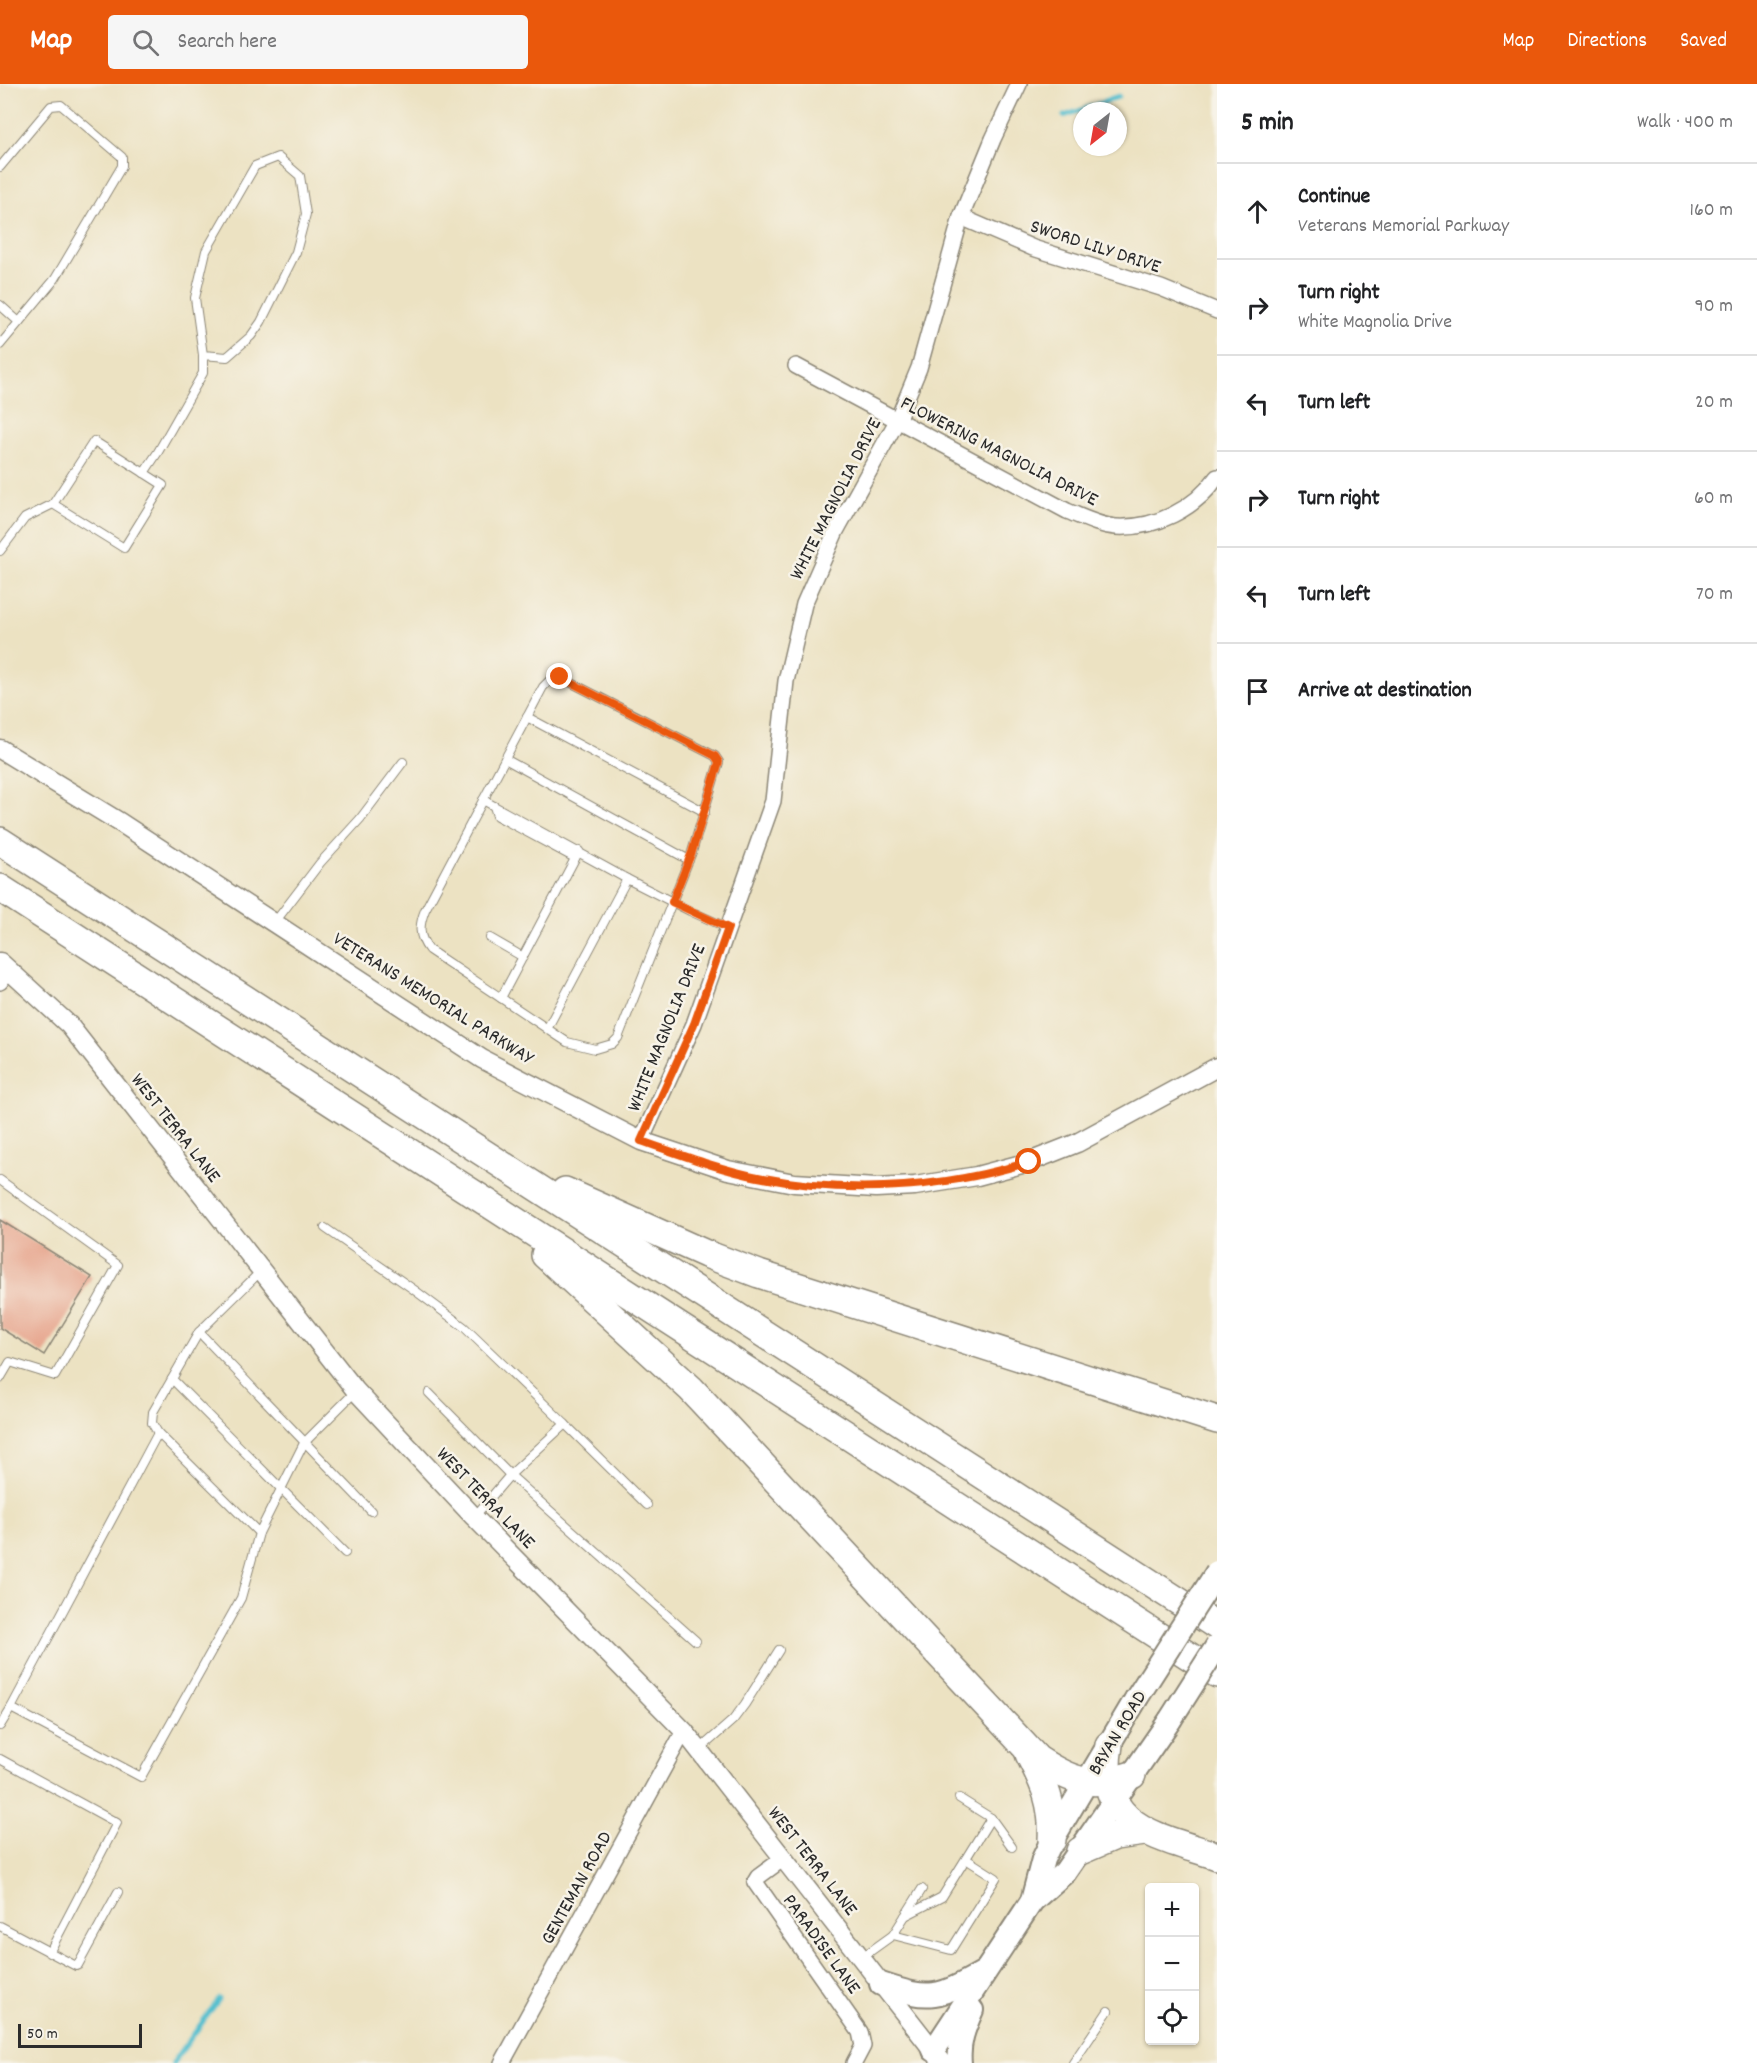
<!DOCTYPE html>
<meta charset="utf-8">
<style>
body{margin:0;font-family:Dekko,sans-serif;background:#f6f6f6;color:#202124}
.controls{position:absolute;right:18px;bottom:18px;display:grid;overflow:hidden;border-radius:6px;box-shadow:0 2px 4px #0004}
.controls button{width:54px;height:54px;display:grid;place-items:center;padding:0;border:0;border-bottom:2px solid #e0e0e0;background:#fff;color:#202124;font:30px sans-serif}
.compass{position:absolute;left:1073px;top:18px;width:54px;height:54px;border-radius:50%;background:#fff;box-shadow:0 2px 4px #0004;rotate:211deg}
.scale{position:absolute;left:18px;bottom:15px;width:124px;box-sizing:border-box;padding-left:6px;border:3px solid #2b2b2b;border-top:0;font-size:16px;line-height:21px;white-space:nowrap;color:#2b2b2b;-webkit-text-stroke:4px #f7f3e8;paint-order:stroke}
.stop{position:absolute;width:18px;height:18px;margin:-14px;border:4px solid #ea580c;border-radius:50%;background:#fff}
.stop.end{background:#ea580c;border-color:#fff;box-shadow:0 2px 6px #0008}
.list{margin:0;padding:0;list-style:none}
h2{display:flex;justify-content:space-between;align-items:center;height:78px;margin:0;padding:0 24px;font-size:26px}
h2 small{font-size:20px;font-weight:400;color:#757577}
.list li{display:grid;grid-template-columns:39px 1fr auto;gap:18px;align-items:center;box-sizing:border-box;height:96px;padding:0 24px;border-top:2px solid #e0e0e0}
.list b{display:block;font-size:22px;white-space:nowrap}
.list p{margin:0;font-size:20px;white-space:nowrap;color:#757577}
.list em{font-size:20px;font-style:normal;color:#757577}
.icon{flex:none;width:33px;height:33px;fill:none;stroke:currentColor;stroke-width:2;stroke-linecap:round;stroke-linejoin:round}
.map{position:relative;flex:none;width:1217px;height:1979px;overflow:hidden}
header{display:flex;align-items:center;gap:36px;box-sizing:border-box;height:84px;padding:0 30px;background:#ea580c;color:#fff}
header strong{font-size:28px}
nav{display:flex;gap:33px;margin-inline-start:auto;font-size:21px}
.search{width:420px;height:54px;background:#f6f6f6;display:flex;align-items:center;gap:15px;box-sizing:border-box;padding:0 21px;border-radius:6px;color:#757577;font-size:22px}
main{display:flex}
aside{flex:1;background:#fff}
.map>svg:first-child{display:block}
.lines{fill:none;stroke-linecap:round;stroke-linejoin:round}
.stream{stroke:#54bfcf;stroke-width:5}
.building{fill:#e6a289}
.service-casing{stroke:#8c8676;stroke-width:10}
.minor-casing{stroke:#8c8676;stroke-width:18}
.tertiary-casing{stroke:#8c8676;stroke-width:21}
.primary-casing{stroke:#8c8676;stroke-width:26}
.motorway-casing{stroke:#8c8676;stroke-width:30}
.service{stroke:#fff;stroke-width:8}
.minor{stroke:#fff;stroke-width:15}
.tertiary{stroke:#fff;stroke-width:18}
.primary{stroke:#fff;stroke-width:22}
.motorway{stroke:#fff;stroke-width:27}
.primary-bridge-casing{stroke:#8c8676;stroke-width:26;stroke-linecap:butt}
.primary-bridge{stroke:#fff;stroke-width:22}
.route{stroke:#ea580c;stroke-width:8}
.labels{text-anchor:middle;stroke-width:5;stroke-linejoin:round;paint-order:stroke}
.street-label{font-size:20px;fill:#2b2b2b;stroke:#f7f3e8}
</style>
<header>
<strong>Map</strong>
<div class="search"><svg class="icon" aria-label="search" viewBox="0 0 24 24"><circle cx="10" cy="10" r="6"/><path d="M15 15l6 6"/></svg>Search here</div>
<nav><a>Map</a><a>Directions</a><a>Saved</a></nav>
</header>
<main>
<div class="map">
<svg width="1217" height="1979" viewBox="0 0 1217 1979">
<rect width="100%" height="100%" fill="#f7f3e8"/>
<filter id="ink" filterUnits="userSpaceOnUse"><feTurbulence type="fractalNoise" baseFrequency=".0167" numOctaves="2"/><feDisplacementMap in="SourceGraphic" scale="12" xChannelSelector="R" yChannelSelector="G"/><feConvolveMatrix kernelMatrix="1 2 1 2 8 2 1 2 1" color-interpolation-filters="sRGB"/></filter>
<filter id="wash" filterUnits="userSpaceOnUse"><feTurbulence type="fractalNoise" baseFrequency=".008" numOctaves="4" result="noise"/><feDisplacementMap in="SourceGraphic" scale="24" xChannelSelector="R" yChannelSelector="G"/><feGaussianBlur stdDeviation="1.35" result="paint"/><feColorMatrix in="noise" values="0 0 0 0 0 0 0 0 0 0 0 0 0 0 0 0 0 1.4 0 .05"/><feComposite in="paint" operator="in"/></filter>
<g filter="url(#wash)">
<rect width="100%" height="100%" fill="#ece2c2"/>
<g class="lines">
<g class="stream">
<path d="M1064 32 1118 13"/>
<path d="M173 1979 219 1915"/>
</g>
</g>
<g id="blocks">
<path class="building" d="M0 1136 92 1193 44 1271 0 1244Z"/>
</g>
</g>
<g filter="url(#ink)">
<use href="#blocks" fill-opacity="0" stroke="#8c8676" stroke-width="1.5"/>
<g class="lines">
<defs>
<g id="service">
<path d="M0 83 51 22 61 21 122 73V82L55 195 0 261"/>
<path d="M0 221 19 238"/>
<path d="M94 357 163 401 124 464 53 420Z"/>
<path d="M144 389 158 368 203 289V271L195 214 206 167 255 82 278 73 300 92 306 130 296 168 261 238 251 252 227 273 203 271"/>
<path d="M0 467 25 434 53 420"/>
<path d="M553 593H560L715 672 719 678 692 768 618 954 612 960 595 965 567 958 429 866C418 852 419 841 425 826L543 603Z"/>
<path d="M527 633 705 728"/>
<path d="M505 675 689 776"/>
<path d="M483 716 627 795 690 827 728 844"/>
<path d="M494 722 497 732 575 774"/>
<path d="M275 838 320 779 360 735 403 678"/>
<path d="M490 854 523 873"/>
<path d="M501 914 579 767"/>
<path d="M547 945 627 795"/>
<path d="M0 1096 118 1181 55 1292 10 1278 0 1295"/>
<path d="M325 1144 413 1205 464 1243 565 1340"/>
<path d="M261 1187 199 1248 153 1328 152 1339 158 1349 259 1449 304 1359 355 1308"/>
<path d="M199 1248 371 1427"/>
<path d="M172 1295 345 1469"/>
<path d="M429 1309 510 1391 475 1432"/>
<path d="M158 1349 11 1624 141 1693 241 1514 259 1449"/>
<path d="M647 1421 565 1340 510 1391 696 1557"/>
<path d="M0 1642 11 1624"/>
<path d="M699 1666 733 1636 745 1620 779 1566"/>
<path d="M0 1675 117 1739 49 1869"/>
<path d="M959 1714 991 1734 1012 1763"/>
<path d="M905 1832 942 1813 991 1734"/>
<path d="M0 1842 76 1882 78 1881 118 1808"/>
<path d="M893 1851 951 1866 996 1794 966 1775"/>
<path d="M861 1874 893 1851 922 1805"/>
<path d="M1073 1979 1108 1927"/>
</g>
<g id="minor">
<path d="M961 133 1033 164 1161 204 1217 227"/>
<path d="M796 282 1067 427C1082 433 1099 442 1116 443 1155 445 1195 425 1217 393"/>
<path d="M0 898 9 885"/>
<path d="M641 1057 694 940 773 717 786 597 804 520 836 447 897 337 919 284 961 133 993 55 1019 0"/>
<path d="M784 1774 758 1793 755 1798 860 1948 863 1962 854 1979"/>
<path d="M502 1979 684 1647"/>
</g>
<g id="tertiary">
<path d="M0 665 121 739 482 975 641 1057 728 1086 794 1099 876 1104 915 1102 977 1092 1029 1078 1077 1059 1217 983"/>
<path d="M0 878 69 941 356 1307 474 1433 684 1647 943 1979"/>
</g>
<g id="primary">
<path d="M1032 1817 1043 1775 1052 1756 1136 1615"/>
<path d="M881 1900C931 1917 938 1914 984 1888"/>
<path d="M934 1966 1032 1817 1065 1788 1170 1636"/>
<path d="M960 1979C958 1959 964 1944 972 1926"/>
</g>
<g id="motorway">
<path d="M0 757 1217 1542"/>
<path d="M0 804 1217 1590"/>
<path d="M565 1107 706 1170 759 1190 1217 1336"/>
<path d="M545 1171 691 1305 1037 1675C1072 1698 1091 1704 1132 1691"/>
<path d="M1109 1661C1095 1744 1155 1751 1217 1772"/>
<path d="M1029 1670C1045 1701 1054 1721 1052 1756"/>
<path d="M1080 1767 1115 1752 1145 1748"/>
</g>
</defs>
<use href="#service" class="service-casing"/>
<use href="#minor" class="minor-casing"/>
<use href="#tertiary" class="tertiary-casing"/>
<use href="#primary" class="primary-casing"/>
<use href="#motorway" class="motorway-casing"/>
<use href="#service" class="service"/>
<use href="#minor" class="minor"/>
<use href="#tertiary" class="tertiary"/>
<use href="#primary" class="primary"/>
<use href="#motorway" class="motorway"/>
<defs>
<g id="primary-bridge">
<path d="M1136 1615 1217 1488"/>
<path d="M1170 1636 1217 1562"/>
</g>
</defs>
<use href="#primary-bridge" class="primary-bridge-casing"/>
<use href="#primary-bridge" class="primary-bridge"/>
</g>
</g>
<g class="lines" filter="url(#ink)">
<path class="route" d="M560 593 715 672 719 678 692 768 672 818 728 844 694 940 641 1057C679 1070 718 1085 758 1093 848 1111 941 1105 1029 1078"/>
</g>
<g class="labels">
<g class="street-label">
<text transform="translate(1096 161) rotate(18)" y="7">SWORD LILY DRIVE</text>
<text transform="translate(1000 366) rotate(27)" y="7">FLOWERING MAGNOLIA DRIVE</text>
<text transform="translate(834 414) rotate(-63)" y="7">WHITE MAGNOLIA DRIVE</text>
<text transform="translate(434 913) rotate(32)" y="7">VETERANS MEMORIAL PARKWAY</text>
<text transform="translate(665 943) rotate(-68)" y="7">WHITE MAGNOLIA DRIVE</text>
<text transform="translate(177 1043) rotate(52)" y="7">WEST TERRA LANE</text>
<text transform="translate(487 1413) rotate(46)" y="7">WEST TERRA LANE</text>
<text transform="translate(1116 1648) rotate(-59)" y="7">BRYAN ROAD</text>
<text transform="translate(814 1776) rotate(52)" y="7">WEST TERRA LANE</text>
<text transform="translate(575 1803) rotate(-61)" y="7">GENTEMAN ROAD</text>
<text transform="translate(823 1859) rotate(54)" y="7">PARADISE LANE</text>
</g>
</g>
</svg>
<div class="controls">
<button>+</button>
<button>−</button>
<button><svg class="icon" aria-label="locate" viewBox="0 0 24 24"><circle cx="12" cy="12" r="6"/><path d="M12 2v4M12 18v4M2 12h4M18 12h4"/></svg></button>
</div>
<svg class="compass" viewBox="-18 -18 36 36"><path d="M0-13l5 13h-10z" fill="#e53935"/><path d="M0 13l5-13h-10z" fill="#757577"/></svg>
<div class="scale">50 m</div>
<div class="stop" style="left:1029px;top:1078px"></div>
<div class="stop end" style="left:560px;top:593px"></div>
</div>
<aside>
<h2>5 min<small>Walk · 400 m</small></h2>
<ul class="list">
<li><svg class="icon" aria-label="ahead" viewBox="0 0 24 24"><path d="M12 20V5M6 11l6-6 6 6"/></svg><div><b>Continue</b><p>Veterans Memorial Parkway</p></div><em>160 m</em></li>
<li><svg class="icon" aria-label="right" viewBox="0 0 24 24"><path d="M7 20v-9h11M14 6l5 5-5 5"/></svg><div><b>Turn right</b><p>White Magnolia Drive</p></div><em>90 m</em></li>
<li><svg class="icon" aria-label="left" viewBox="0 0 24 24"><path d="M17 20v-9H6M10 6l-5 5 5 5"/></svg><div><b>Turn left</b></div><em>20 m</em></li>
<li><svg class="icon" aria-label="right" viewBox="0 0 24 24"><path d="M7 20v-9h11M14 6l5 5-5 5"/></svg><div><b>Turn right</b></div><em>60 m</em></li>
<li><svg class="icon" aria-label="left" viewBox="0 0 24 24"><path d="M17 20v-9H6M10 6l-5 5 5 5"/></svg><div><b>Turn left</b></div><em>70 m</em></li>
<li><svg class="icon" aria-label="arrive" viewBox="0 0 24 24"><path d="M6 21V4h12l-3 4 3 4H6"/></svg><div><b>Arrive at destination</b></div></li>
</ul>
</aside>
</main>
